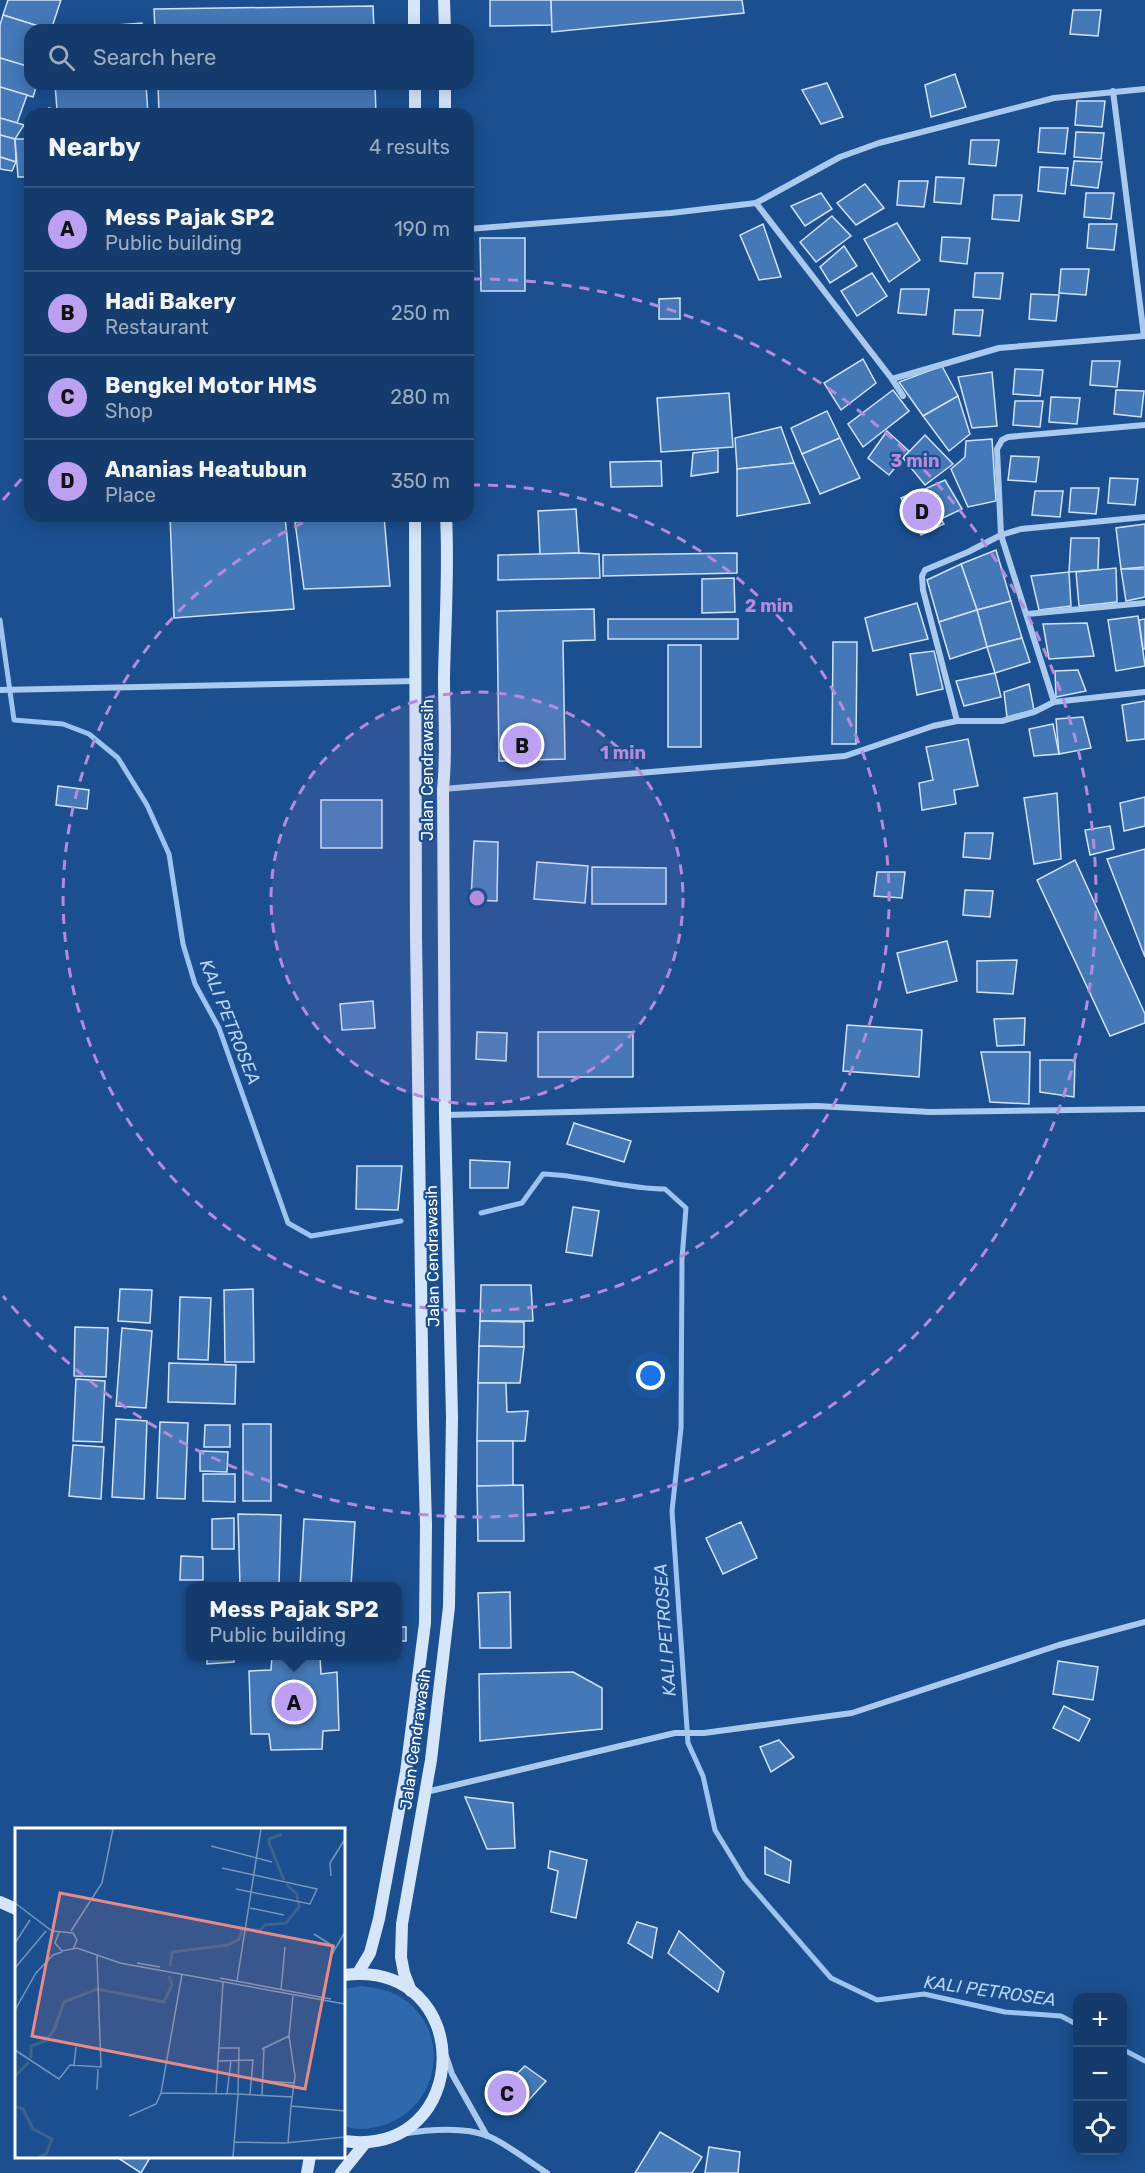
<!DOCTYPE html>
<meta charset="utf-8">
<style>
body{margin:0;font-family:Rubik,sans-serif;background:#1d4271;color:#f1f3f6}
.controls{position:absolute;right:18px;bottom:18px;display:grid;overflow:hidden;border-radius:12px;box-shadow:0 3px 15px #0003}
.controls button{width:54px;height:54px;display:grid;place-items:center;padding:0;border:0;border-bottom:2px solid #33557e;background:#143b6b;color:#f1f3f6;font:30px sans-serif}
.you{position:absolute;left:651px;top:1376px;width:21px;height:21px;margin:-15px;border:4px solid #fff;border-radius:50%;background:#1a73e8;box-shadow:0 0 0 9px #1a73e833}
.badge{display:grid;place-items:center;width:39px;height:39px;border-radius:50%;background:#bca0f2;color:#111;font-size:20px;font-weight:700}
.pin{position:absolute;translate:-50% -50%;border:3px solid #fff;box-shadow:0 2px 6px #0006}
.popup{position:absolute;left:186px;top:1582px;width:216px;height:78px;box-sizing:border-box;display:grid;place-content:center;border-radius:12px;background:#143b6b;filter:drop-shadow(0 2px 4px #0005);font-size:20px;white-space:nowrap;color:#9dadc1}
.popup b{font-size:22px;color:#f1f3f6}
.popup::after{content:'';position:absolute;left:50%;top:100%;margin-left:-12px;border:12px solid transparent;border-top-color:#143b6b}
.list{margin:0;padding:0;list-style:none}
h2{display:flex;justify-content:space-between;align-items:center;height:78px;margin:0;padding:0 24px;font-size:26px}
h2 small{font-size:20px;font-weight:400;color:#9dadc1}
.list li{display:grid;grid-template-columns:39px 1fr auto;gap:18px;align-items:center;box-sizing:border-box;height:84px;padding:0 24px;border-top:2px solid #33557e}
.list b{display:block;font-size:22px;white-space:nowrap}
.list p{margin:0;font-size:20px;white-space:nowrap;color:#9dadc1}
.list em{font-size:20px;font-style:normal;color:#9dadc1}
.icon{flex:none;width:33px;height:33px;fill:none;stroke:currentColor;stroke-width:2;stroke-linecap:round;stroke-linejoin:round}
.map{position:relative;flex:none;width:1145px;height:2173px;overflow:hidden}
.search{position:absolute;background:#143b6b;box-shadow:0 3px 15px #0003;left:24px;top:24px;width:450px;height:66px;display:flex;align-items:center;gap:15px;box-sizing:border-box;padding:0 21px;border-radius:18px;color:#9dadc1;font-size:22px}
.panel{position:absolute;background:#143b6b;box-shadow:0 3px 15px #0003;left:24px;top:108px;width:450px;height:414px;border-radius:18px}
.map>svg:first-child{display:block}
.green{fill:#2e69ad}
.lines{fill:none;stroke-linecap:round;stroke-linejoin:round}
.stream{stroke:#9cc4f0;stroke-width:5}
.building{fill:#4478b7;stroke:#cfe3fa;stroke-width:1.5}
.minor{stroke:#a9c9ee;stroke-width:6}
.secondary{stroke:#d6e6fa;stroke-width:12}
.ring{fill:none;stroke:#b68bdc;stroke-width:3;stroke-dasharray:10 8}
.labels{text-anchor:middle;stroke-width:4.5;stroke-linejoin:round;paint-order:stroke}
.street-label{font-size:16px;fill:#fff;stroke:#1b4f8f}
.water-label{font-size:18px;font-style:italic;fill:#b5d3f5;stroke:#1b4f8f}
.inset-river{fill:none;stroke:#3c6290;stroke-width:3}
.inset-road{fill:none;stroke:#7695bc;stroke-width:1.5}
.view{fill:#e88989;fill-opacity:0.15;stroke:#e88989;stroke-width:3}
.inset-edge{fill:none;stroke:#fff;stroke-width:3}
.centre{fill:#b68bdc;stroke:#1b4f8f;stroke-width:3}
.ring-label{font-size:18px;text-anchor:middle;font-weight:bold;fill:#b68bdc;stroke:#1b4f8f;stroke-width:4.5;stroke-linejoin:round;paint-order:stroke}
</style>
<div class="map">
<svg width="1145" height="2173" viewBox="0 0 1145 2173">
<rect width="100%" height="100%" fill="#1b4f8f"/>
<path class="green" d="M361 1986C377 1988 392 1990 405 2000 452 2035 439 2107 384 2125 372 2129 356 2131 344 2126V1989Z"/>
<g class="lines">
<g class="stream">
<path d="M0 620 14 720 63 724 89 734 118 758 147 805 169 854 183 944 195 984 219 1028 288 1223 311 1236 401 1221"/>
<path d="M481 1213 522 1203 543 1174C584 1175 624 1189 665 1189L686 1208 682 1259 681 1428 672 1511 688 1743 703 1776 715 1830 745 1879 831 1978 877 2000 924 1994 1005 2012 1061 2016 1078 2025"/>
<path d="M1122 2049 1145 2061"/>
</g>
</g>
<g class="building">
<path d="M8 0H61L51 30 3 15Z"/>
<path d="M490 0H551L552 25 490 26Z"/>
<path d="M551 0H742L744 13 552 32Z"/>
<path d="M373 6 374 30H155L154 9Z"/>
<path d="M1073 10H1101L1098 36 1070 34Z"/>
<path d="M3 15 51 30H30V67L0 58V25Z"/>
<path d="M142 23V30H51Z"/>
<path d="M0 58 30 67V84H37L33 97 0 87Z"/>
<path d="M955 74 966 107 931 117 925 85Z"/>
<path d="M827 83 843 117 821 124 802 90Z"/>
<path d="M55 84H146L148 114H50L49 108 57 110Z"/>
<path d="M158 84H375L376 114H159Z"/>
<path d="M0 87 27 95 17 123 0 118Z"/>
<path d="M1077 101H1105L1102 127 1075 125Z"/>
<path d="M0 118 24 125 15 139 0 135Z"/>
<path d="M1040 128H1068L1065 154 1038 152Z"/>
<path d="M1076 132 1104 133 1101 159 1074 157Z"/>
<path d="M0 135 15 139 16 162 0 157Z"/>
<path d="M15 139H30V204L29 177H18Z"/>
<path d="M971 140H999L996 166 969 164Z"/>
<path d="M0 157 16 162 12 171 0 169Z"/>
<path d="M1074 161 1102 162 1098 188 1071 185Z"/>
<path d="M1040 167 1068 168 1065 194 1038 191Z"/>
<path d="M936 177 964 178 961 204 934 202Z"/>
<path d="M899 181H928L924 207 897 205Z"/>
<path d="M865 184 884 208 856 225 837 203Z"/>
<path d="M821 193 832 209 805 226 791 206Z"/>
<path d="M1086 193H1114L1111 219 1084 217Z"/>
<path d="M994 195H1022L1019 221 992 219Z"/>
<path d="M832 216 851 236 816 262 800 242Z"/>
<path d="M897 223 920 260 889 282 864 239Z"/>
<path d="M763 224 781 277 759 280 740 235Z"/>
<path d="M1089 224H1117L1114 250 1087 248Z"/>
<path d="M942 237 970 238 967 264 940 261Z"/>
<path d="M480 238H525V291H481Z"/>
<path d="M844 246 857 266 830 283 820 267Z"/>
<path d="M1061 269H1089L1086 295 1059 293Z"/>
<path d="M872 273 887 296 857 316 841 291Z"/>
<path d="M975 273H1003L1000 299 973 297Z"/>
<path d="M901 289H929L926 315 898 313Z"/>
<path d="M1031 294 1059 295 1056 321 1029 319Z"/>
<path d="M680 298V319H659V299Z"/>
<path d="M955 310H983L980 336 953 334Z"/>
<path d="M863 359 876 383 841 410 824 383Z"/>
<path d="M1092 361H1120L1117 387 1090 385Z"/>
<path d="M942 366 958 396 923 416 899 382Z"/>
<path d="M1015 369 1043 370 1040 396 1013 394Z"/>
<path d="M992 372 997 426 972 428 958 377Z"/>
<path d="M893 390 909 411 863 447 848 424Z"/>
<path d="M1116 390 1144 391 1141 417 1114 414Z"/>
<path d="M729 393 733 447 661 452 657 398Z"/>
<path d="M958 396 970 434 949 451 923 416Z"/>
<path d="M1051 397 1080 398 1077 424 1049 422Z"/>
<path d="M1015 401H1043L1040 427 1013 425Z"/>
<path d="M827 411 840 438 802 454 791 428Z"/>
<path d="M781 427 794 463 737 469 735 438Z"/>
<path d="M887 431 909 451 889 475 868 458Z"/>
<path d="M925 435 953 464 925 485 903 458Z"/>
<path d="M840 438 860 478 820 494 802 454Z"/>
<path d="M992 439 996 501 968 507 951 469 965 457 966 441Z"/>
<path d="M718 450V472L691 476 693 453Z"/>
<path d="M1011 456 1039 457 1036 482 1008 480Z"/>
<path d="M661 461 662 486 611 487 610 462Z"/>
<path d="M794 463 810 503 737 516V469Z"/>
<path d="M1110 478 1138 479 1135 505 1108 503Z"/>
<path d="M945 480 962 509 943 518 925 489Z"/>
<path d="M1071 488H1099L1096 514 1069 512Z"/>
<path d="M923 489 944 524 921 535 901 498Z"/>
<path d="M1035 491H1063L1060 517 1032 515Z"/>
<path d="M576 509 579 553 540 555 538 511Z"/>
<path d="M170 516H285L294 609 174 618Z"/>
<path d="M371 516H384L390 586 304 589 295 522Z"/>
<path d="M1145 524V567L1121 569 1116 528Z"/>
<path d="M1071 538H1099L1098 570 1069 572Z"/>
<path d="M996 550 1011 601 977 610 961 564Z"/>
<path d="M579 553 599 554 600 578 498 580V555Z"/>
<path d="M737 553V573L603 576V555Z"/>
<path d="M961 564 977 610 939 622 927 580Z"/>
<path d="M1116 568 1117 602 1079 606 1076 572Z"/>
<path d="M1121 569H1145V597L1126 601Z"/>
<path d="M1069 572 1071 606 1039 610 1031 576Z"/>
<path d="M734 578 735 612 702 613V579Z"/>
<path d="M1011 601 1022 638 987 647 977 610Z"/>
<path d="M917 603 928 639 873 651 865 618Z"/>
<path d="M594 609 595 640 563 641 565 759 499 761 497 611Z"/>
<path d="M977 610 987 647 950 659 939 622Z"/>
<path d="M1138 616 1145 666 1116 671 1108 620Z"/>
<rect x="608" y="619" width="130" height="20"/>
<path d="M1145 619V649H1143L1139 620Z"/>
<path d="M1087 623 1094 656 1049 659 1043 624Z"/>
<path d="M1022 638 1030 662 995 673 987 647Z"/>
<path d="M833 642H857L856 744H832Z"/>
<rect x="668" y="645" width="33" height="102"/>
<path d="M934 651 943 689 917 695 910 654Z"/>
<path d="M1078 670 1086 691 1056 697 1055 671Z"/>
<path d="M995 673 1001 697 964 706 956 681Z"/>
<path d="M1029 684 1034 710 1007 717 1004 692Z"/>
<path d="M1145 701V739L1127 741 1122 705Z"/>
<path d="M1083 717 1091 748 1059 754 1056 719Z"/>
<path d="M1053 724 1059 754 1034 756 1029 729Z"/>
<path d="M968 739 978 786 954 790 956 804 922 810 919 783 933 780 926 747Z"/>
<path d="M58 786 89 790 87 809 56 805Z"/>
<path d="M1057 793 1061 859 1034 864 1024 798Z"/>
<path d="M1145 797V826L1124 831 1120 803Z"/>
<rect x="321" y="800" width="61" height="48"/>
<path d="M1110 826 1114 849 1090 855 1085 830Z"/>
<path d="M965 833H993L990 859 963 857Z"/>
<path d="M474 841 498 842 497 901 471 900Z"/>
<path d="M1145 849V957L1107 859Z"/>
<path d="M1075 860 1145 1014V1023L1110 1036 1037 880Z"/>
<path d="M537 862 588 866 585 903 534 899Z"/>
<path d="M592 867 666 868V904H592Z"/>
<path d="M877 872H905L902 898 874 896Z"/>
<path d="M965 890 993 891 990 917 963 915Z"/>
<path d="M947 941 957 981 907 993 897 953Z"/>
<path d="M1017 960 1013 994 977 992V961Z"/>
<path d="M373 1001 375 1028 342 1030 340 1004Z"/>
<path d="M1025 1018 1024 1045 997 1046 994 1019Z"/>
<path d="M847 1025 922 1030 919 1077 843 1071Z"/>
<path d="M477 1032 507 1033 506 1061 476 1059Z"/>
<rect x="538" y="1032" width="95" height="45"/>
<path d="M981 1052H1030L1029 1104 990 1102Z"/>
<path d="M1040 1060H1075L1074 1097 1040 1092Z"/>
<path d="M574 1123 631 1141 624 1162 567 1144Z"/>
<path d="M470 1160 510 1162 508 1188H470Z"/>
<path d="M357 1166H402L398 1210 356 1209Z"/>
<path d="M573 1207 599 1211 592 1256 566 1252Z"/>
<path d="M481 1285H531L533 1321H480Z"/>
<path d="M120 1289 152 1290 150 1323 118 1321Z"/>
<path d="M253 1289 254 1362H225L224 1290Z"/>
<path d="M180 1297 211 1298 208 1360 178 1359Z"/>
<path d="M480 1321 524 1322V1347L479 1346Z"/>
<path d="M75 1327 108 1328 106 1377 74 1376Z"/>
<path d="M122 1328 152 1331 146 1408 116 1406Z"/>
<path d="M479 1346 524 1347 520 1383H478Z"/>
<path d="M169 1363 236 1365 235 1404 168 1402Z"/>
<path d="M76 1379 105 1381 102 1442 73 1441Z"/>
<path d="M478 1383H506L507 1412 528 1411 525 1441H477Z"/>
<path d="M116 1419 147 1421 144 1499 112 1497Z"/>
<path d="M160 1422 188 1423 185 1499 157 1498Z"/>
<rect x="243" y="1424" width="28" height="77"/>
<path d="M205 1425H230V1447H204Z"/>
<path d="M477 1441H513V1487L477 1486Z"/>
<path d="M73 1445 104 1447 101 1499 69 1496Z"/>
<path d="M200 1451 228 1452 227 1472 200 1471Z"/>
<path d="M203 1474H235V1502L203 1501Z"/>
<path d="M523 1485 524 1541H478L477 1486Z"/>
<path d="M238 1514 281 1515 279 1586H240Z"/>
<path d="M234 1518V1549H212V1519Z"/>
<path d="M304 1519 355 1522 351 1586H300Z"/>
<path d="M741 1522 757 1558 723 1574 706 1538Z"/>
<path d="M181 1556 203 1557V1580H180Z"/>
<path d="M510 1592 511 1648H480L478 1593Z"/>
<rect x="398" y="1627" width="8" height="14"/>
<path d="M207 1656H234V1662L207 1664Z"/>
<path d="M272 1656H320L321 1674 337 1672 339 1730 323 1731 322 1749 271 1750 269 1734H251L249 1671 271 1670Z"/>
<path d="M1058 1661 1098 1667 1093 1700 1053 1694Z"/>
<path d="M573 1672 602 1688V1729L480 1741 479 1674Z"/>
<path d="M1064 1706 1090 1719 1079 1741 1053 1728Z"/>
<path d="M779 1740 794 1757 771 1772 760 1747Z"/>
<path d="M465 1797 513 1803 515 1848 487 1849Z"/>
<path d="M765 1847 791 1861 789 1883 765 1874Z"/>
<path d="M550 1851 587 1860 576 1918 551 1912 558 1871 548 1868Z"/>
<path d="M637 1922 657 1928 652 1958 628 1943Z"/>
<path d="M679 1931 724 1972 718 1992 668 1953Z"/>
<path d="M525 2066 546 2081 517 2113 497 2093Z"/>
<path d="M660 2132 702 2157 692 2173H635Z"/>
<path d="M709 2147 740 2152 738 2173H705Z"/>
<path d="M115 2156H151L141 2173Z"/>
</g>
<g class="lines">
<g class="minor">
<path d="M1113 91 1144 336"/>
<path d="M756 203 892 379 903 396"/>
<path d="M468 229 671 213 756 203 840 157 879 143 1054 98 1145 89"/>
<path d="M892 379 999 348 1145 336"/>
<path d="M1027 614 1145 603"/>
<path d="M0 690 415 681"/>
<path d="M1054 702 1001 535 997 449 1002 440 1008 437 1145 425"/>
<path d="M957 721 923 590 922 576 925 570 968 552 1001 535 1021 529 1145 517"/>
<path d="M443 789 845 756 933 726 957 721H1002L1034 712 1054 702 1145 692"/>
<path d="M445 1115 817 1106 930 1112 1145 1109"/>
<path d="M426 1792 675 1733H704L852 1713 1059 1645 1145 1622"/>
<path d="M446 2056 452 2074 487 2136"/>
<path d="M400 2134C425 2130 463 2126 488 2136 504 2142 531 2163 547 2173"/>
</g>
<g class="secondary">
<path d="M414 0V30"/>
<path d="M444 0 445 30"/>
<path d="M415 84V114"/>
<path d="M445 84V114"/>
<path d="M0 1902 16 1909"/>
<path d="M358 1973 370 1953 379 1919 406 1772 425 1623 426 1525 423 1420 416 936 415 516"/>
<path d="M344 1975C477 1959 474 2159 344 2141"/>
<path d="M411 1991 404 1973 401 1957 402 1924 431 1760 449 1607 452 1417 445 1115 443 789C447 752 444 715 444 678 445 624 449 570 446 516"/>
<path d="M307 2173 310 2156"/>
<path d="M341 2173 366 2142"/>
</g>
</g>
<circle cx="477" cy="898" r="206" fill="#b68bdc" fill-opacity=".12"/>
<g class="ring">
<circle cx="477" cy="898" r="206"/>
<path d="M470 485A413 413 0 1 1 319 516"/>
<path d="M3 500A619 619 0 0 1 28 472M472 279A619 619 0 1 1 3 1296"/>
</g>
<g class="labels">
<g class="street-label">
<text transform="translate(427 770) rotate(-90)" y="6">Jalan Cendrawasih</text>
<text transform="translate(432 1256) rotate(-91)" y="6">Jalan Cendrawasih</text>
<text transform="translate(415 1739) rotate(-82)" y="6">Jalan Cendrawasih</text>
</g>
<g class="water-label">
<text transform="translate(230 1022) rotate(68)" y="6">KALI PETROSEA</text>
<text transform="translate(665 1630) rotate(-94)" y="6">KALI PETROSEA</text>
<text transform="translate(990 1991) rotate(8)" y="6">KALI PETROSEA</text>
</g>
</g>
<g transform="translate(15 1828)">
<rect width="330" height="330" fill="#1b4f8f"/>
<path class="inset-river" d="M267 6 254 11V15L269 52M155 138 157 124 213 117 224 111 227 102H245L250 97 271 95 284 79 282 66 271 56M16 230V218L30 213 39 202 49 174 82 161 149 174 157 157 154 148M0 248 14 234M0 278 8 281 18 301 37 311 31 326 24 329"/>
<path class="inset-road" d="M196 18 257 34M207 40 302 61 295 76 221 61M316 48 315 35 330 11M0 75 37 103 58 105 62 112 58 121M235 80 269 87M56 103 87 55 98 1M44 104 40 115 47 123 62 120 105 135 330 176M299 106 321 120M0 115 15 92M122 135 145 139M0 140 31 103M205 150 316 171M222 153 246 1M266 162 270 119M278 168 274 208 280 248 276 278 330 283M309 170 316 128 330 104M0 182 21 145 38 127 47 124M247 221 274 208M0 222 44 251 55 237 86 239 82 127M204 233 238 232 235 266M59 237 61 219M248 253 279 255M82 262 83 241M146 265 223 266 224 220H204M201 266 208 154M212 266 216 232M247 267 249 220M114 288 141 276 146 265 167 146M219 314 270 315 330 309M273 315 276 278M218 329 223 266 277 269"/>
<path class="view" d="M45 65 318 118 290 261 17 208Z"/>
<rect width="330" height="330" class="inset-edge"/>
</g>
<circle cx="477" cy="898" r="9" class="centre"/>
<g class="ring-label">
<text x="915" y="467">3 min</text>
<text x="769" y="612">2 min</text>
<text x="623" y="759">1 min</text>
</g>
</svg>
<div class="controls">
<button>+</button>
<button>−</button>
<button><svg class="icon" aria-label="locate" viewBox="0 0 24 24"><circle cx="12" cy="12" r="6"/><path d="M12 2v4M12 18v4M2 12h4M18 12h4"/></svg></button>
</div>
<div class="you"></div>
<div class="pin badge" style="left:294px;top:1702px">A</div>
<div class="popup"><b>Mess Pajak SP2</b>Public building</div>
<div class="pin badge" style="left:522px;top:745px">B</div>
<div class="pin badge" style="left:507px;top:2093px">C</div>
<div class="pin badge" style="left:922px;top:511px">D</div>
<div class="search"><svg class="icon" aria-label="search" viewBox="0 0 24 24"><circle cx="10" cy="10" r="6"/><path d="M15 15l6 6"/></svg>Search here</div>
<section class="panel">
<h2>Nearby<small>4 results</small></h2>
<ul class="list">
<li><span class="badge">A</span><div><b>Mess Pajak SP2</b><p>Public building</p></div><em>190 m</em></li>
<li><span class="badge">B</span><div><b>Hadi Bakery</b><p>Restaurant</p></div><em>250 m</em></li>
<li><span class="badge">C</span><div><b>Bengkel Motor HMS</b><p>Shop</p></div><em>280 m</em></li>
<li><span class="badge">D</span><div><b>Ananias Heatubun</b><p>Place</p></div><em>350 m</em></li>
</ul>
</section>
</div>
